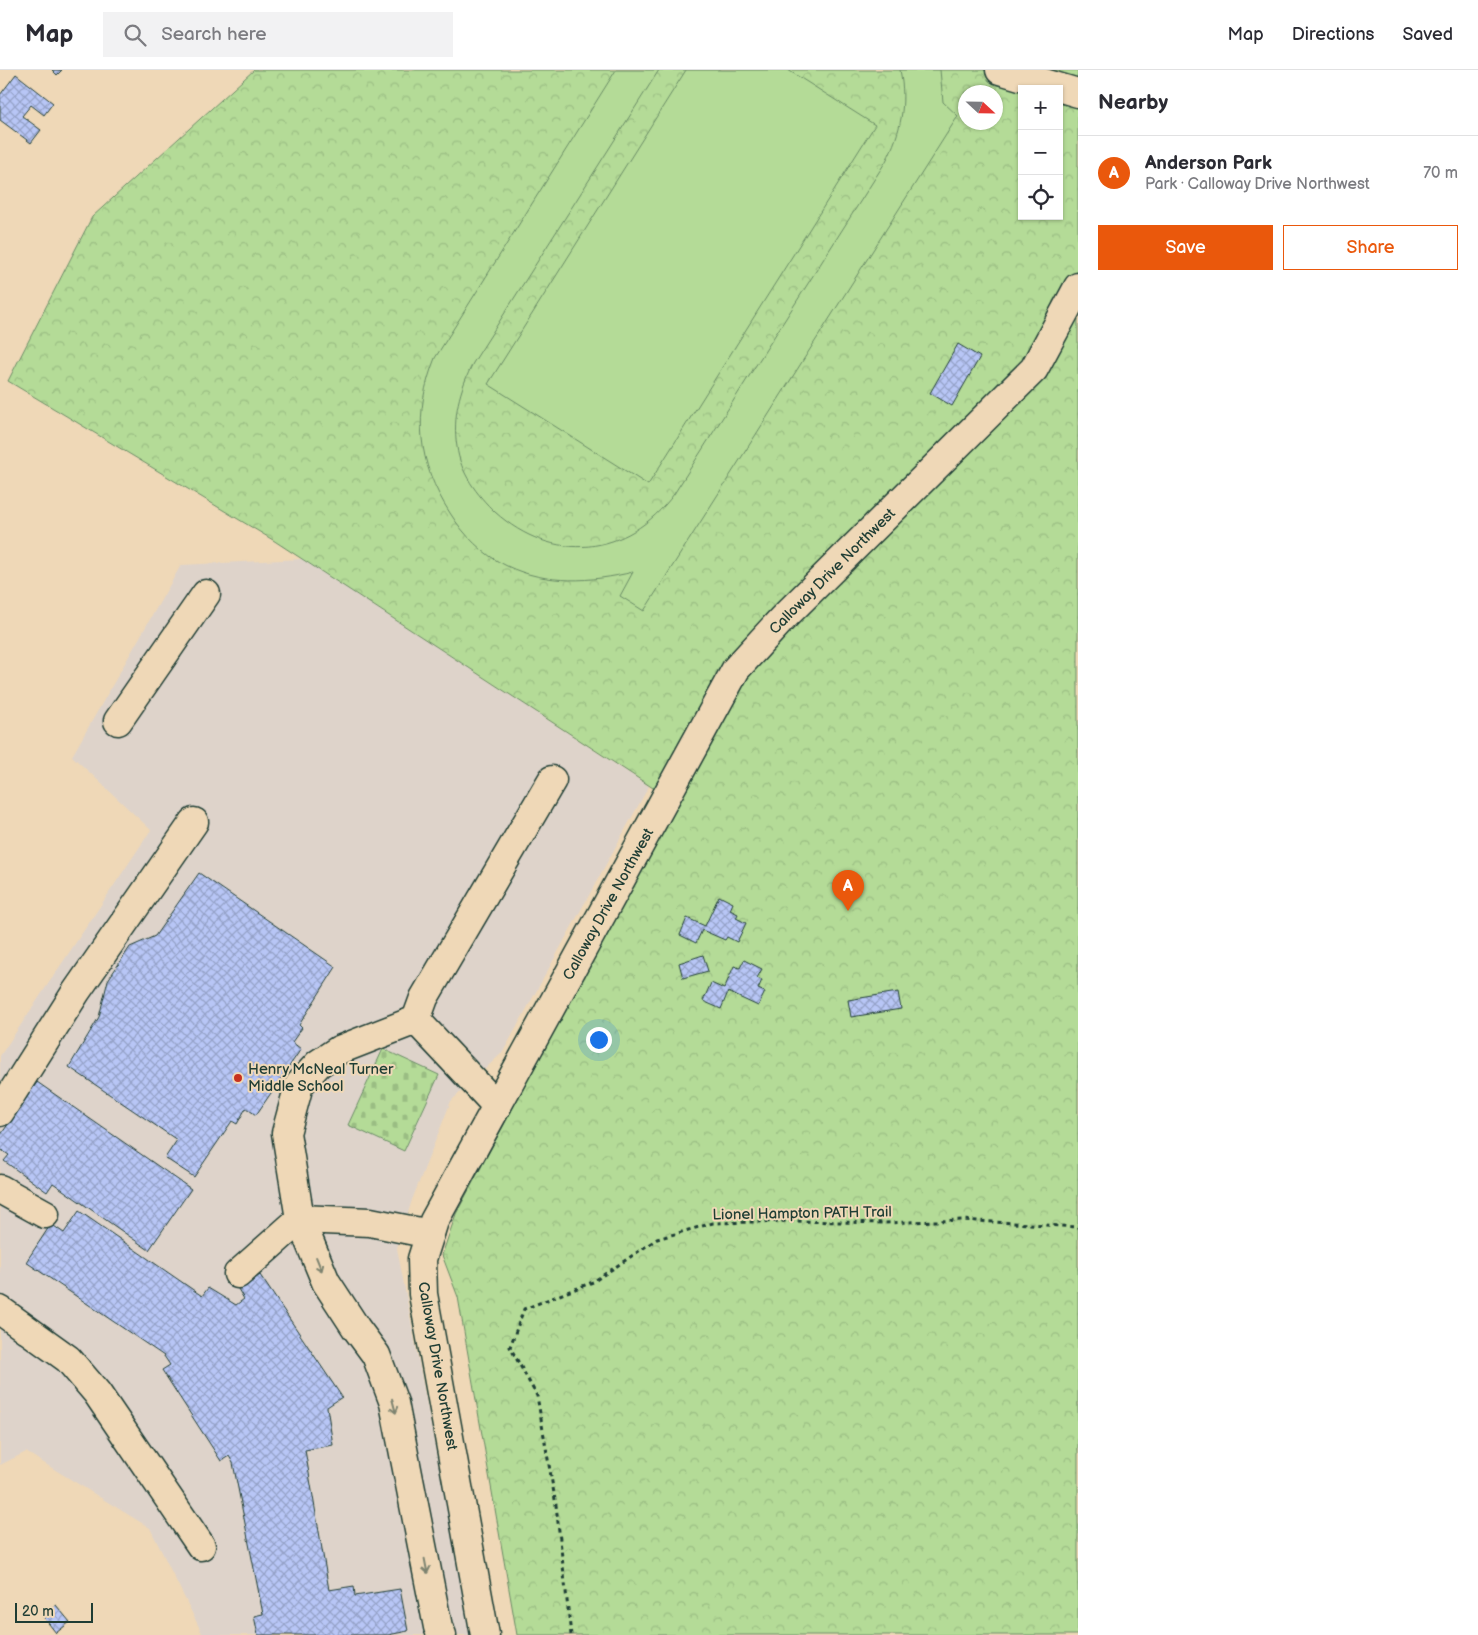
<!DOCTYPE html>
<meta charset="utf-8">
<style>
body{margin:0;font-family:"Balsamiq Sans",sans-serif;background:#f2f2f3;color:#2b2b33}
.controls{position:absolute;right:15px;top:15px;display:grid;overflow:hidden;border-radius:0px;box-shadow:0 1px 4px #0004}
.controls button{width:45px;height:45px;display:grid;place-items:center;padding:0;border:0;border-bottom:1px solid #e1e1e2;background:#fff;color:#2b2b33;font:25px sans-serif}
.compass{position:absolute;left:958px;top:15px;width:45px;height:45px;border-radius:50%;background:#fff;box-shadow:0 1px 4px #0004;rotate:112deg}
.scale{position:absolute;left:15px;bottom:12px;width:78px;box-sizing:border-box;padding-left:5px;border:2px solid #1f3d34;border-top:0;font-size:14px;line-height:18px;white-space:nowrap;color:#1f3d34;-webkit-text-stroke:4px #efd8b7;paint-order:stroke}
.you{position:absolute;left:598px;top:969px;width:18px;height:18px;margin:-12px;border:4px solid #fff;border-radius:50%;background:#1a73e8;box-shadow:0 0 0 8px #1a73e833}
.badge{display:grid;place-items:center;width:32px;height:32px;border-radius:50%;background:#ea580c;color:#fff;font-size:16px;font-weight:700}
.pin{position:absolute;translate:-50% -41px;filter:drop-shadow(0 1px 2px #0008)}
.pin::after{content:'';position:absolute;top:26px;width:18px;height:15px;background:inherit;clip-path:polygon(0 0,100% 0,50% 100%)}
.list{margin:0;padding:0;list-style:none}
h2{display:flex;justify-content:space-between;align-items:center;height:65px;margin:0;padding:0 20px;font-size:21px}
h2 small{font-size:16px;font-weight:400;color:#7c7c81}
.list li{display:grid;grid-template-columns:32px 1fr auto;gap:15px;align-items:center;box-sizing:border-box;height:75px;padding:0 20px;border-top:1px solid #e1e1e2}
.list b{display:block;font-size:19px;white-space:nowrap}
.list p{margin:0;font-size:16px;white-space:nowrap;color:#7c7c81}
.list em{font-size:16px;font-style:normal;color:#7c7c81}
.actions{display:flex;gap:10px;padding:15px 20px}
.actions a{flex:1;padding:11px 0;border:1px solid #ea580c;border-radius:0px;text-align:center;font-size:18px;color:#ea580c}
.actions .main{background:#ea580c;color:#fff}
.icon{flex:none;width:28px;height:28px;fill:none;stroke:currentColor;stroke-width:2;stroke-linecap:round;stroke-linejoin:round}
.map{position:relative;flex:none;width:1078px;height:1565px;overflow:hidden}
header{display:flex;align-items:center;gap:30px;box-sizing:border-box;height:70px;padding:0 25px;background:#fff;border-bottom:1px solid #e1e1e2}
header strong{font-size:24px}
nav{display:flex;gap:28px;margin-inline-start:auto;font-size:18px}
.search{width:350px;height:45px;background:#f2f2f3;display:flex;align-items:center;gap:12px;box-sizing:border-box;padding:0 18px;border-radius:0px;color:#7c7c81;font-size:19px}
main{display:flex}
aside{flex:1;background:#fff}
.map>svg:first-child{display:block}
.built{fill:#ded3ca}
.cemetery{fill:url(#cemetery-stones);stroke:#6a8c66}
.park{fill:url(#park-crowns);stroke:#6a8c66;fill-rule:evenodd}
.pitch{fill:#b4db97;stroke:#6a8c66}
.building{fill:url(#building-cross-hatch);stroke:#1f3d34}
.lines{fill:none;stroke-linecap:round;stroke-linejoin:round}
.minor-casing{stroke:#1f3d34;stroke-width:31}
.path{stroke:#1f3d34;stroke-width:3;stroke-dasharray:4 4;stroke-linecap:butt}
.minor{stroke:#efd8b7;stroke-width:28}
.oneway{stroke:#7d836f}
.poi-dot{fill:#c8321e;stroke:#efd8b7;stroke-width:2}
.labels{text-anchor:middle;stroke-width:4;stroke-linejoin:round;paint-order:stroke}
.street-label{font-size:15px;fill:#1f3d34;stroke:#efd8b7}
.poi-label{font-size:15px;fill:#1f3d34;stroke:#efd8b7;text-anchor:start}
</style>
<header>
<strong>Map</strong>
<div class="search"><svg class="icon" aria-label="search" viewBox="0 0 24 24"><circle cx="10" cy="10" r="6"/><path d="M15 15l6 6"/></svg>Search here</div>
<nav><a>Map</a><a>Directions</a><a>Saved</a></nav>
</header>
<main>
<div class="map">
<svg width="1078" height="1565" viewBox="0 0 1078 1565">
<defs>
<pattern id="cemetery-stones" width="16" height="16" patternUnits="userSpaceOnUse" patternTransform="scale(1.25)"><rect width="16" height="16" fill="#b4db97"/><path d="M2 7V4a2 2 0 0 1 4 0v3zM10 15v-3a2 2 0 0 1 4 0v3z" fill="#9abd83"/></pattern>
<pattern id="park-crowns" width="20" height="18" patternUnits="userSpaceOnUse" patternTransform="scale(1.25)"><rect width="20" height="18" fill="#b4db97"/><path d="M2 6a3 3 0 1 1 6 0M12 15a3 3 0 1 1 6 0" fill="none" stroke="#9abd83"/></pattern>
<pattern id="building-cross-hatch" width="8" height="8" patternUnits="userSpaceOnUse" patternTransform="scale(1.25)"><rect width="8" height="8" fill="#b8c6f6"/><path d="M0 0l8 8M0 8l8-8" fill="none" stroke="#95a2c8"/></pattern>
</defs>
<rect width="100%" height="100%" fill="#efd8b7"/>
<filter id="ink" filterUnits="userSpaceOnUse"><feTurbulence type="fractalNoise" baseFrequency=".02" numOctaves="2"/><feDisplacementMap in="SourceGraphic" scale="10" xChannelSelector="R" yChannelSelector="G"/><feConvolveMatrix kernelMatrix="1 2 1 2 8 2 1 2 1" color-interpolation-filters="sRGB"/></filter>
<g filter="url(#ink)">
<path class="built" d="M302 489 649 716 503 982 451 1031 412 1130 397 1178 471 1565H203L150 1458 26 1382 0 1395V986L151 760 72 686 181 495Z"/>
<path class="cemetery" d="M383 979 439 1005 404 1081 348 1055Z"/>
<path class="park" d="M254 0H1078V1565H517L458 1227 442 1185 456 1144 676 733 273 470 8 311 92 147ZM1022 19H1059V146H1022ZM966 22H996V52H966Z"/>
<g class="pitch">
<path d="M616 0H659L473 293C460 319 452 347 457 377 460 402 477 425 495 442 553 494 627 487 674 424L886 91C901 62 907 33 900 0H940L943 32 958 46 644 541 620 526 633 502C592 512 547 515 507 496 483 485 464 465 450 443 417 392 413 344 435 288Z"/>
<path d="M686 0H788L875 55 648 415 488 314Z"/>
</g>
<g class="building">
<path d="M52 0H62L57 5Z"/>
<path d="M16 4 53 33 44 45 31 35 22 46 41 60 31 73 0 50V25Z"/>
<path d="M958 274 980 287 952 336 930 323Z"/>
<path d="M199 803 336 897 299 955 302 958 292 972 301 979 256 1045 246 1038 237 1054 232 1051 194 1107 165 1088 177 1070 69 997 99 947 108 910 130 877 155 866Z"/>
<path d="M719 826 733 833 730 840 738 844 736 848 746 853 737 872 727 867 725 870 702 860 696 873 680 865 687 848 705 856Z"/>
<path d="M703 885 708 901 683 908 679 893Z"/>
<path d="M744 890 762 899 757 908 762 910 758 919 765 922 758 936 728 922 721 939 703 931 711 913 724 919 734 896 740 898Z"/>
<path d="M898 922 901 939 851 947 848 930Z"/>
<path d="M37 1012 191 1119 149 1180 53 1113 47 1122 4 1091 9 1085 0 1079V1066Z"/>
<path d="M79 1141 202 1226 208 1218 236 1235 244 1229 238 1219 260 1205 342 1327 327 1337 333 1375 305 1380 329 1520 354 1516 355 1526 400 1519 408 1561 388 1565H258L254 1546 263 1544 233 1393 229 1386 221 1391 162 1300 170 1295 164 1286 26 1192 51 1154 64 1163Z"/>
<path d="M56 1535 70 1552 56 1563 42 1545Z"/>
</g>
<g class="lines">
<defs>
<g id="minor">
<path d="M1000 0 1078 23"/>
<path d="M118 651 206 524"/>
<path d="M416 950 339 980 318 994 299 1015 286 1063 300 1149 326 1212 356 1258 376 1285 394 1333 438 1557 442 1565"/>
<path d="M497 1036 416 950 424 928 552 710"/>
<path d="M0 1042 76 922 194 752"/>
<path d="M0 1119 45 1144"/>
<path d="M238 1204 300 1149 370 1152 430 1164"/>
<path d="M0 1240 68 1289 97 1323 201 1476"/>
<path d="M485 1565 423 1224 422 1189 434 1151 736 599 782 549 1034 299 1078 217"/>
</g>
</defs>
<use href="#minor" class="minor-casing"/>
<path class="path" d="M571 1565 556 1435 537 1326 510 1277 524 1239 593 1212 657 1169 713 1153 796 1151 884 1153 962 1150 1078 1157"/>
<use href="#minor" class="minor"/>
</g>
<defs><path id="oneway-shaft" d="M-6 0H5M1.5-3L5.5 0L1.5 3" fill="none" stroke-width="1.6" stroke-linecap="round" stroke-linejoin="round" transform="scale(1.25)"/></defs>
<g class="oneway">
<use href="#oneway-shaft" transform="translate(319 1194) rotate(68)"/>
<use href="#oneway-shaft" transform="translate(394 1336) rotate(75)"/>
<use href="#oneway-shaft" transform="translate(426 1496) rotate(79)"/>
</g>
</g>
<circle class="poi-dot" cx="238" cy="1008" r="5"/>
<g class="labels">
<g class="street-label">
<text transform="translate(832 501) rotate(-45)" y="5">Calloway Drive Northwest</text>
<text transform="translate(608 834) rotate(-61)" y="5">Calloway Drive Northwest</text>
<text transform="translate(802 1143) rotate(-1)" y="5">Lionel Hampton PATH Trail</text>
<text transform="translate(438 1296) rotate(80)" y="5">Calloway Drive Northwest</text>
</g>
<g class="poi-label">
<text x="248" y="1004">Henry McNeal Turner<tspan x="248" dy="17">Middle School</tspan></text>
</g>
</g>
</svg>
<div class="controls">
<button>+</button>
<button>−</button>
<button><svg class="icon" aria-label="locate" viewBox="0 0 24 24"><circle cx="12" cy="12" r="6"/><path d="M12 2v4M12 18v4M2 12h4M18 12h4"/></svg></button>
</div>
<svg class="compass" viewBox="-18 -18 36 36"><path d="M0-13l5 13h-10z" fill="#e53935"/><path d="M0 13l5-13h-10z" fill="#7c7c81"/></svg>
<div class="scale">20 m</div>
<div class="you"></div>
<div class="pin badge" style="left:848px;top:841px">A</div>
</div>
<aside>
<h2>Nearby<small></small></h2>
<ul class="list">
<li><span class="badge">A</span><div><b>Anderson Park</b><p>Park · Calloway Drive Northwest</p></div><em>70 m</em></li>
</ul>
<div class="actions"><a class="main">Save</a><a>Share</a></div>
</aside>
</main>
